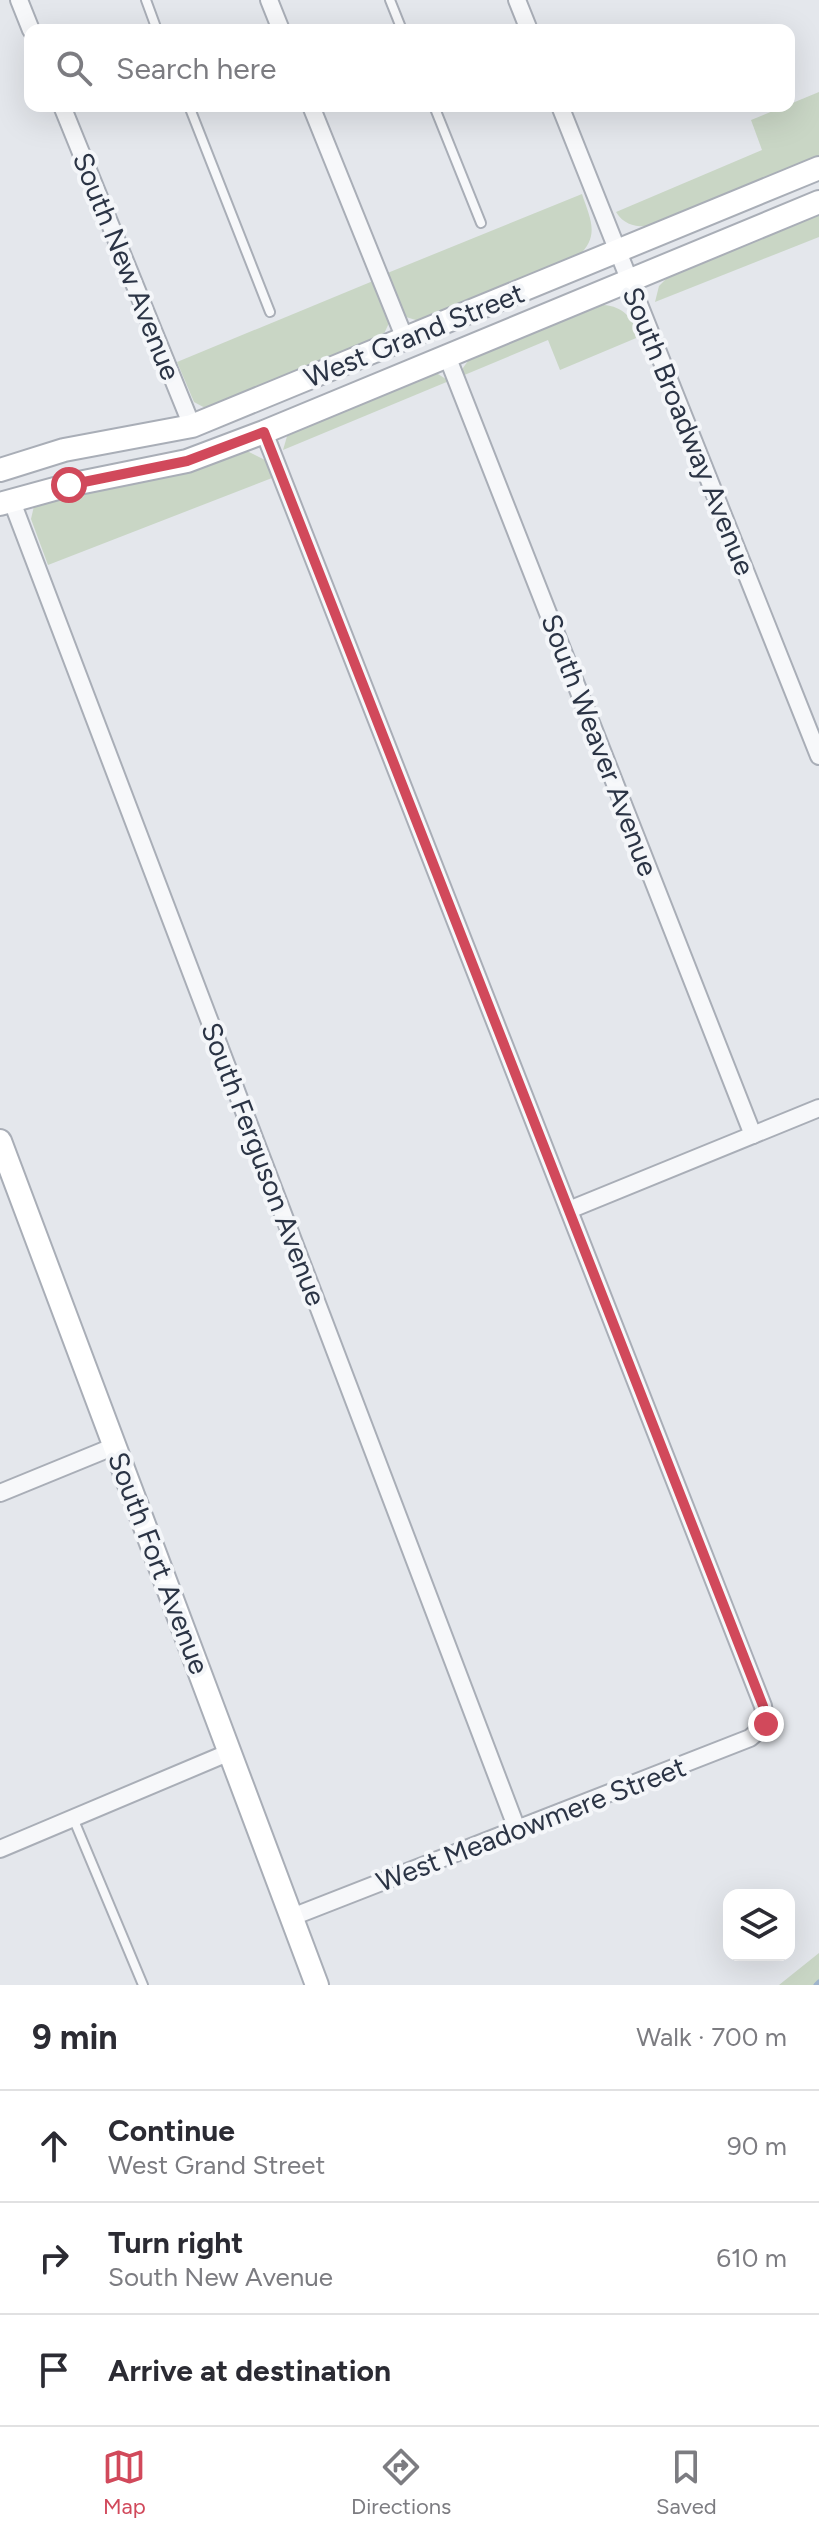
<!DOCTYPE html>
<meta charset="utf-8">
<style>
body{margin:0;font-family:Figtree,sans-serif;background:#f2f2f3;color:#2b2b33}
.controls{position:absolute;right:24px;bottom:24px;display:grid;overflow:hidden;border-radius:16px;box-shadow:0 8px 32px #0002}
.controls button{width:72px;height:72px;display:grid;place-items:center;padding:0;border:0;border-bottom:2px solid #e1e1e2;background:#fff;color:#2b2b33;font:40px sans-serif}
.stop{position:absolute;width:24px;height:24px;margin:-18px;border:6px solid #d1495b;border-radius:50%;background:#fff}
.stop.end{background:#d1495b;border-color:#fff;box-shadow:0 2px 8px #0008}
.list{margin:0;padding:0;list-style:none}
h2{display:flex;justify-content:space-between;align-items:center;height:104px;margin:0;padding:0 32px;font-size:34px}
h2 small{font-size:26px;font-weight:400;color:#7c7c81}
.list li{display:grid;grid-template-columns:52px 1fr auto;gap:24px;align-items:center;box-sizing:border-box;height:112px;padding:0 32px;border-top:2px solid #e1e1e2}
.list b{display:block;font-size:30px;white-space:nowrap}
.list p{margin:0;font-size:26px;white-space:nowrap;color:#7c7c81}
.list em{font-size:26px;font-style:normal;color:#7c7c81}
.icon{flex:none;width:44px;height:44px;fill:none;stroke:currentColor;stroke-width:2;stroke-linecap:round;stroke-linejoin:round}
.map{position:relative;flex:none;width:819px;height:1985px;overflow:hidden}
.search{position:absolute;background:#fff;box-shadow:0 8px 32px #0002;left:24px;right:24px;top:24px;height:88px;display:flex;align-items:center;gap:20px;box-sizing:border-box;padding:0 28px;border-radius:16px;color:#7c7c81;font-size:30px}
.sheet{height:440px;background:#fff}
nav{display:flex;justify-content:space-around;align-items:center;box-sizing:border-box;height:112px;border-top:2px solid #e1e1e2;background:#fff;font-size:22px;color:#7c7c81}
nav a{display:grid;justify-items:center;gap:4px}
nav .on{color:#d1495b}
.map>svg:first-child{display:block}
.green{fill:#c9d6c5}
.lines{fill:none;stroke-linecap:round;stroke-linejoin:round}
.stream{stroke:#9fb4cc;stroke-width:5}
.lane-casing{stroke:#a9aeb7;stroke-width:12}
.street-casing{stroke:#a9aeb7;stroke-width:20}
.secondary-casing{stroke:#a9aeb7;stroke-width:26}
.lane{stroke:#f7f8fa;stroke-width:8}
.street{stroke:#f7f8fa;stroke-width:16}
.secondary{stroke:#fff;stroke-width:22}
.route{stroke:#d1495b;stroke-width:10}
.labels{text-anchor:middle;stroke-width:8;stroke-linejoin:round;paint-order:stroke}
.street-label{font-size:28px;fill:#2b3445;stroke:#f4f6f9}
</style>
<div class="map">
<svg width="819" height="1985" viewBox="0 0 819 1985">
<rect width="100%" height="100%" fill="#e4e7ec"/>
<g class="green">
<path d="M819 92V158L652 226C636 227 625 226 616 212L762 150 751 120Z"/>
<path d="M582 194C591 221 601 237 575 259L419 321 406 317 402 312 385 274Z"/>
<path d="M819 213V237L655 302 659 286 672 273Z"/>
<path d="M373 281 389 323 383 336 207 409 194 402 177 362Z"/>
<path d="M603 305C624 306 632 319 641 336L560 370 548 340 462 376 463 368 470 358Z"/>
<path d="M431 374H438L449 381 283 450 288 433Z"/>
<path d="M247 451 265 460 272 478 48 565 31 519 34 506 50 497 156 479 187 472Z"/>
<path d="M819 1953V1985H779Z"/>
</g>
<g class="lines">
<path class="stream" d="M816 1985 819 1982"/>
<defs>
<g id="lane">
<path d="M146 0 157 30"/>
<path d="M390 0 402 30"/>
<path d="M189 106 270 312"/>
<path d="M434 106 481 223"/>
<path d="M73 1818 143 1985"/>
</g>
<g id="street">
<path d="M19 0 31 30"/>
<path d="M269 0 281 30"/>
<path d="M517 0 529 30"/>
<path d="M62 106 192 426"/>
<path d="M311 106 405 339"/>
<path d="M560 106 819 756"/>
<path d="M447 356 753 1135"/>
<path d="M264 432 763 1706 766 1724 750 1738 292 1917"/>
<path d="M11 499 517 1829"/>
<path d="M569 1210 819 1108"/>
<path d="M0 1493 115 1446"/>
<path d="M0 1849 230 1752"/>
</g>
<g id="secondary">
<path d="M0 470 64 450 192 426 819 168"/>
<path d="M0 504 69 485 187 461 264 432 819 202"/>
<path d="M0 1141 317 1985"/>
</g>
</defs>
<use href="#lane" class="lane-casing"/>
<use href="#street" class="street-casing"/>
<use href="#secondary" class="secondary-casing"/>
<use href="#lane" class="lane"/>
<use href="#street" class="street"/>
<use href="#secondary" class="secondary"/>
</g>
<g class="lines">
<path class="route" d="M69 485 187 461 264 432 763 1706 766 1724"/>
</g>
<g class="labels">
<g class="street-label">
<text transform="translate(127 266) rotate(68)" y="10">South New Avenue</text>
<text transform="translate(414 335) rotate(-22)" y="10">West Grand Street</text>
<text transform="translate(689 431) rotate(68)" y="10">South Broadway Avenue</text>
<text transform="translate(600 745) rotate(69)" y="10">South Weaver Avenue</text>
<text transform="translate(264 1164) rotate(69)" y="10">South Ferguson Avenue</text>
<text transform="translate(159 1563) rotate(69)" y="10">South Fort Avenue</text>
<text transform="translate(531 1824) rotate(-21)" y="10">West Meadowmere Street</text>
</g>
</g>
</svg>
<div class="controls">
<button><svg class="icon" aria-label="layers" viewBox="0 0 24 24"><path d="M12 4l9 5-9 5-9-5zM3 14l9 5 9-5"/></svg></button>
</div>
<div class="stop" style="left:69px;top:485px"></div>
<div class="stop end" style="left:766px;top:1724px"></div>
<div class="search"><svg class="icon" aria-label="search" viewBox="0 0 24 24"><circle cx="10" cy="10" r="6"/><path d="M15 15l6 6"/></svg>Search here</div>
</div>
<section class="sheet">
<h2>9 min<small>Walk · 700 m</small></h2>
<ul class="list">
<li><svg class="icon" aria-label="ahead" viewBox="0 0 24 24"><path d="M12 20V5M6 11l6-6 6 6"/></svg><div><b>Continue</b><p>West Grand Street</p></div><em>90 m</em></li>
<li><svg class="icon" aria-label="right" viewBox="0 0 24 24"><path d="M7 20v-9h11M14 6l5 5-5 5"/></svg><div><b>Turn right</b><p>South New Avenue</p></div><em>610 m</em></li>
<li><svg class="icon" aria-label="arrive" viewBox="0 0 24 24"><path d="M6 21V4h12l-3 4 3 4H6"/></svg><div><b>Arrive at destination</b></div></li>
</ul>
</section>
<nav>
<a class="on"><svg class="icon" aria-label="map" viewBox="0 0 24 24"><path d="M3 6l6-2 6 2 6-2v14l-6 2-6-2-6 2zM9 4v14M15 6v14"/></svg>Map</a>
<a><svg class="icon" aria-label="directions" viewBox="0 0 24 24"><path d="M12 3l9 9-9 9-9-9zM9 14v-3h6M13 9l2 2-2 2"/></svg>Directions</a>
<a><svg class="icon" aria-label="saved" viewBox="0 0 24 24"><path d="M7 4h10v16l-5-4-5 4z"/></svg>Saved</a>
</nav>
